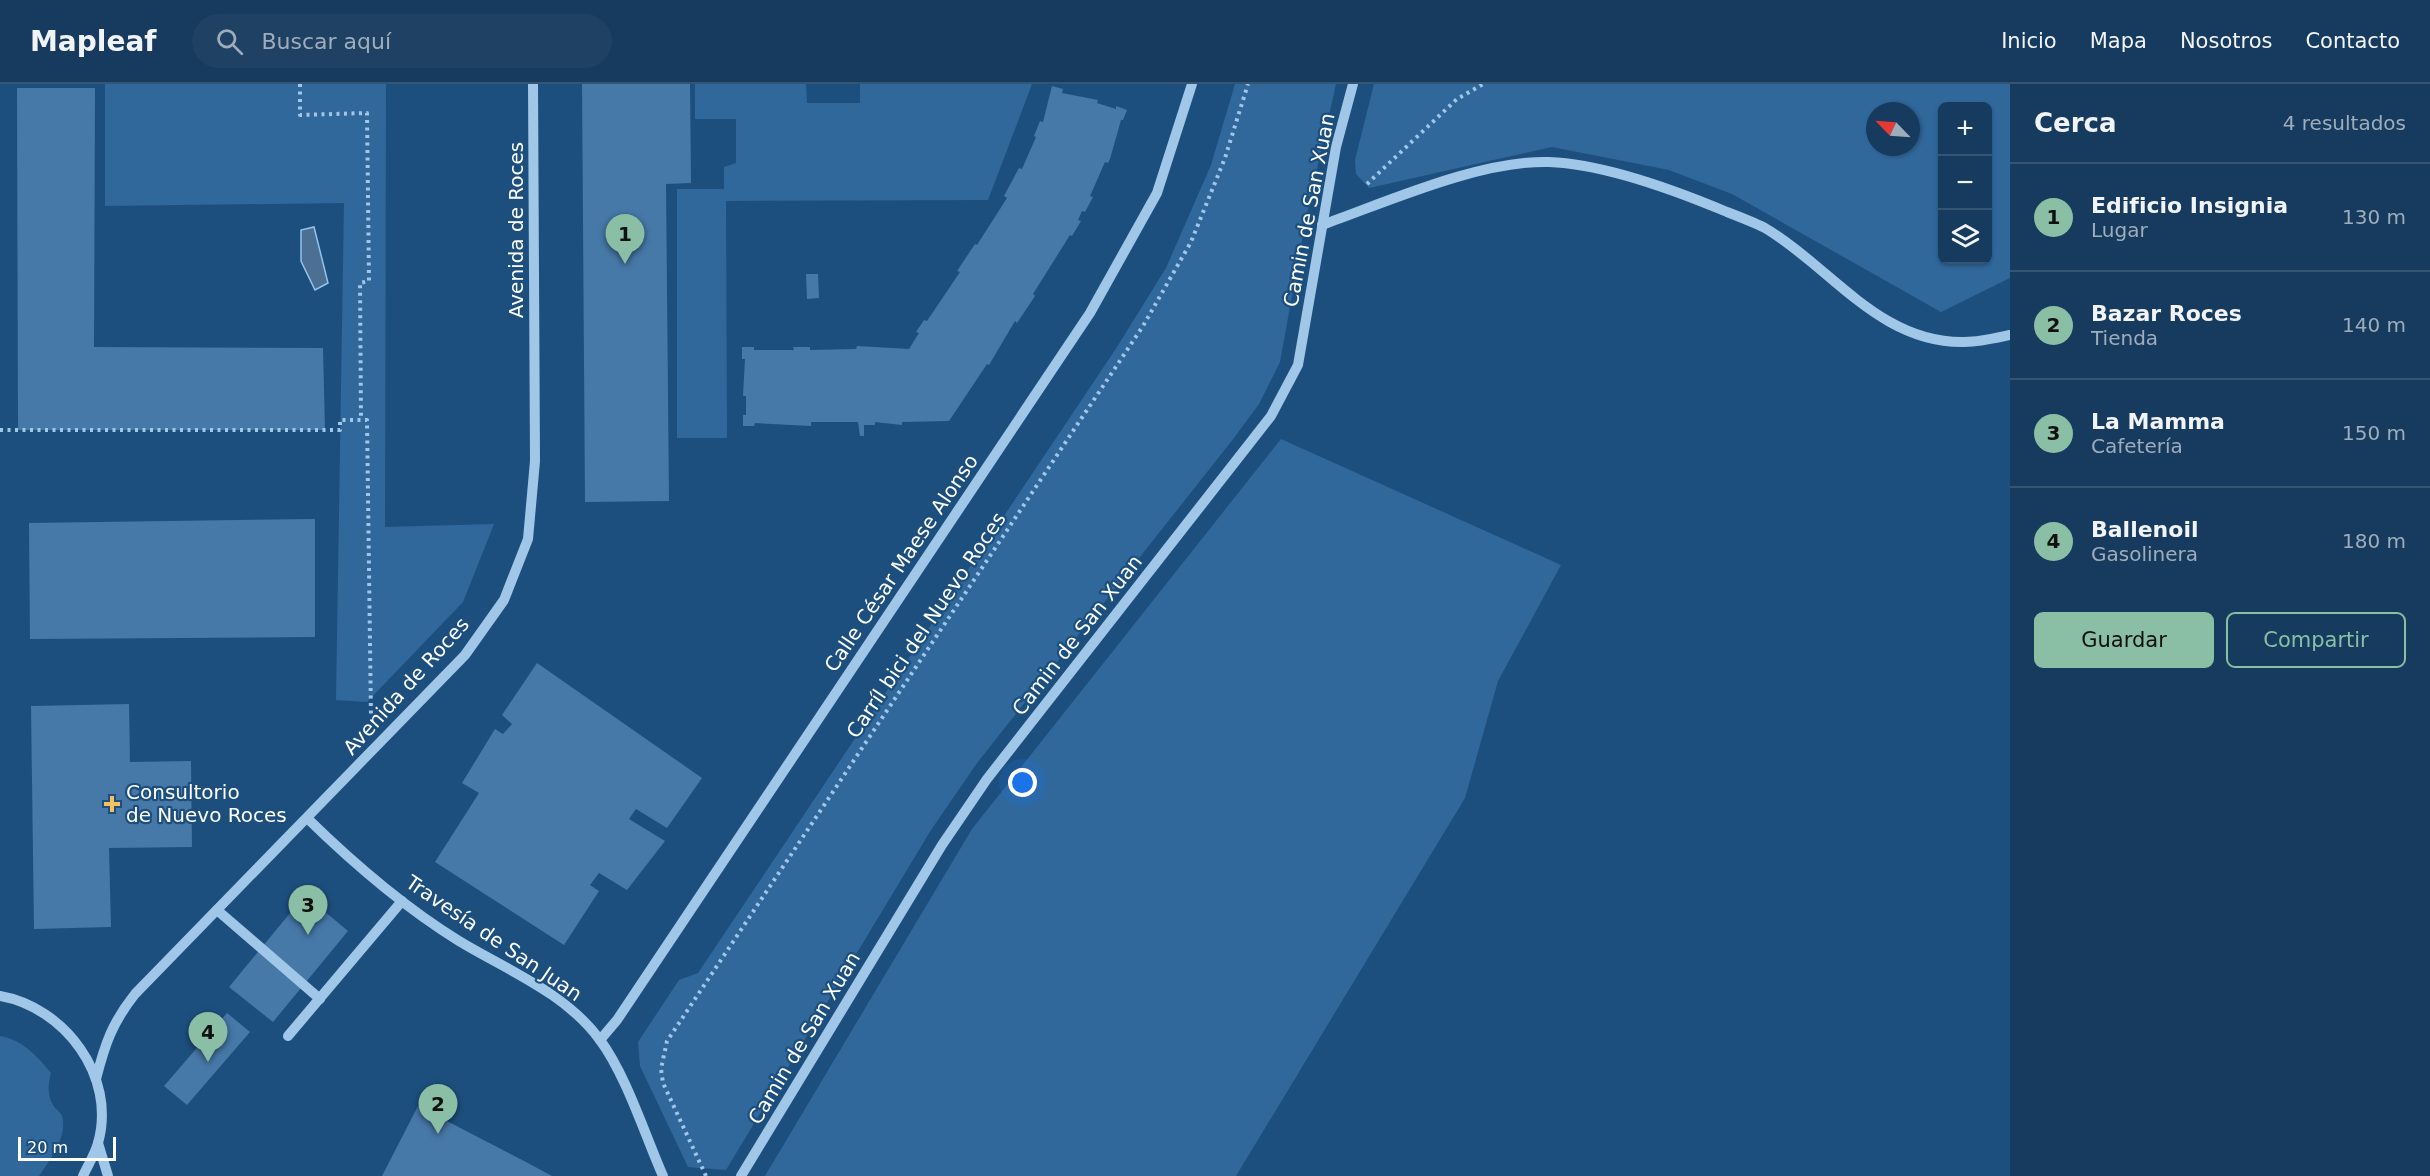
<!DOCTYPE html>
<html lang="es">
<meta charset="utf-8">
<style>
body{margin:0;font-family:"DejaVu Sans",sans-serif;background:#1f4264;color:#f1f3f6}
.controls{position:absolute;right:18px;top:18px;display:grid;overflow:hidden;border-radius:9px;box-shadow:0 2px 4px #0004}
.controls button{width:54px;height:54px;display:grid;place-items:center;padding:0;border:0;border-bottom:2px solid #355573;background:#163b5e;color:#f1f3f6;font:30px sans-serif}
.compass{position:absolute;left:1866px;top:18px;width:54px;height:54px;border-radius:50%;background:#163b5e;box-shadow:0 2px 4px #0004;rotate:295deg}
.scale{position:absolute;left:18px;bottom:15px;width:98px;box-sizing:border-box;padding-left:6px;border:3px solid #fff;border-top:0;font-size:16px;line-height:21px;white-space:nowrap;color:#fff;-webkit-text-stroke:4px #1d4f7e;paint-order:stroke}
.you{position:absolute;left:1023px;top:699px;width:21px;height:21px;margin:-15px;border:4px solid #fff;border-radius:50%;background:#1a73e8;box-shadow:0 0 0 9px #1a73e833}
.badge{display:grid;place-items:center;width:39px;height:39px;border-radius:50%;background:#8abfa5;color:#111;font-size:20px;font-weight:700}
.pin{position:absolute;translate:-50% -50px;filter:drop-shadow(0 2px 3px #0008)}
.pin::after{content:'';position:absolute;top:32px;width:21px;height:18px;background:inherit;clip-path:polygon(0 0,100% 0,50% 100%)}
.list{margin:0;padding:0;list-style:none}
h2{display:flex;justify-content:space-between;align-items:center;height:78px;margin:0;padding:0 24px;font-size:26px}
h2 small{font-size:20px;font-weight:400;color:#9eadbc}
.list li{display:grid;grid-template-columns:39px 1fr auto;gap:18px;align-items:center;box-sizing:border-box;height:108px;padding:0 24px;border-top:2px solid #355573}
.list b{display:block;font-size:22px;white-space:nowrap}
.list p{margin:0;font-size:20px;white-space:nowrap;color:#9eadbc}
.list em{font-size:20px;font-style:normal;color:#9eadbc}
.actions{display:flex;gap:12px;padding:18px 24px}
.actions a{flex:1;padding:14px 0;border:2px solid #8abfa5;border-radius:9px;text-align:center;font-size:21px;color:#8abfa5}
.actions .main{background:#8abfa5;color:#111}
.icon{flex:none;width:33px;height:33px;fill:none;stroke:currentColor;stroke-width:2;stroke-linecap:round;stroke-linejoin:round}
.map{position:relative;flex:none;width:2010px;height:1092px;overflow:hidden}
header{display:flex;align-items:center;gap:36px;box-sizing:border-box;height:84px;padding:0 30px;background:#163b5e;border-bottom:2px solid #355573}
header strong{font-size:28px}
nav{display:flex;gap:33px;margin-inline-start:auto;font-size:21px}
.search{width:420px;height:54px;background:#1f4264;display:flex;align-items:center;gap:15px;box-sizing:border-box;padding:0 21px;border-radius:33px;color:#9eadbc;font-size:22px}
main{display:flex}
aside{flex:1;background:#163b5e}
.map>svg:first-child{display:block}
.green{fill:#30689c;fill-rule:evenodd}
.water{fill:#4b7093;stroke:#94c2ea;stroke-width:1.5}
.building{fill:#4678a8}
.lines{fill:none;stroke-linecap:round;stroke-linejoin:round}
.path{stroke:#a0c6e8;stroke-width:4;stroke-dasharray:3 4.5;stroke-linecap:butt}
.minor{stroke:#a0c6e8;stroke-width:10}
.poi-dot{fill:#f7c05f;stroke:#1d4f7e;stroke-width:2}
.labels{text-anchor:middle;stroke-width:4.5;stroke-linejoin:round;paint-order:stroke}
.street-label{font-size:20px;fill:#fff;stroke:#1d4f7e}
.poi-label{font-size:20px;fill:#fff;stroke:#1d4f7e;text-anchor:start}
</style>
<header>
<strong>Mapleaf</strong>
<div class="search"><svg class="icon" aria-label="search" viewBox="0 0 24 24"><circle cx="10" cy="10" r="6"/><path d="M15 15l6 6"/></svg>Buscar aquí</div>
<nav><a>Inicio</a><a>Mapa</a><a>Nosotros</a><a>Contacto</a></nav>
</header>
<main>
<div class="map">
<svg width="2010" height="1092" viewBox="0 0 2010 1092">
<rect width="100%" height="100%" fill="#1d4f7e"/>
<g class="green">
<path d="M105 0H386L385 443 494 440 463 518 367 618 336 616 344 119 105 122Z"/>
<path d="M695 0H806L807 19H860V0H1032L988 116 726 117 727 354H677V105H724V83L736 79V35H695Z"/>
<path d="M1235 0H1336L1306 134 1280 278 1259 320 1234 354 977 679 931 746 726 1086 688 1083 640 982 638 958 679 896 698 889 1117 263 1166 184 1211 81Z"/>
<path d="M1374 0H2010V194L1941 228 1732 110 1669 86 1552 63 1369 104 1356 90 1355 76ZM1942 22H1988V176H1942ZM1875 27H1911V63H1875Z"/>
<path d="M1281 355 1561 481 1498 597 1465 714 1236 1092H765L972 745Z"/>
<path d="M0 952C23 956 37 972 51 989 48 999 47 1011 53 1021 55 1025 60 1027 62 1032 68 1052 50 1076 39 1092H0Z"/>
</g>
<path class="water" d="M314 143 328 199 315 206 301 177V146Z"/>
<g class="building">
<path d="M582 0H690L691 99 666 100 669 417 585 418Z"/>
<path d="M1052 2 1063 5 1062 9 1098 16 1097 19 1116 25V22L1127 26 1123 36H1121L1110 75 1108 79 1105 78 1090 112 1093 113 1085 128 1082 127 1078 136 1081 137 1072 152 1070 151 1033 210 1035 212 1017 239 1015 237 989 281 987 280 949 337 902 338V341L875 338V341H864V352H860L858 338H811V342L755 339 754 342H743V331H746V312H743L745 275H742V263H754V266H794L793 263H810V266L856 265 857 262 909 265 919 249 916 248 924 236 927 237 960 188 957 187 975 160 977 161 1007 114 1004 112 1019 84 1022 85 1036 53 1034 52 1040 37 1043 38Z"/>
<path d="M17 4H95L94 263 323 264 325 346H18Z"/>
<path d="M806 190H818L819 214 807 215Z"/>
<path d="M315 435V553L30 555 29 439Z"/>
<path d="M537 579 702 694 667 744 636 725 629 735 665 757 627 806 599 789 590 801 599 807 564 861 435 778 479 709 462 699 495 645 503 650 512 640 502 631Z"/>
<path d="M129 620 130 678 191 677 192 763 109 764 111 843 34 845 31 622Z"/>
<path d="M305 811 348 847 273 938 229 903Z"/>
<path d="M227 929 250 948 187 1021 164 1002Z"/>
<path d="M418 1022 526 1078 552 1092H382Z"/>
</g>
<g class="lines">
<g class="path">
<path d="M300 0V31L367 29 369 197 360 199 361 336"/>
<path d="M1367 100 1457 15 1483 0"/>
<path d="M0 346H340V336H367L371 633"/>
<path d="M706 1092 663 999 661 985 667 957 1143 242 1191 158 1225 74 1248 0"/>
</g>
<g class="minor">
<path d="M1322 141C1387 118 1480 76 1549 78 1604 80 1677 107 1727 128 1740 133 1753 138 1765 144 1832 184 1880 260 1965 258 1980 258 1996 254 2010 251"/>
<path d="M307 734C353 779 404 823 459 857 507 886 566 909 600 956 626 991 645 1051 663 1092"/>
<path d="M217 826 320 915"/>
<path d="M0 912C64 923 117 992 98 1059 95 1070 88 1081 83 1092"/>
<path d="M288 952 402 817"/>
<path d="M600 956 617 936 1090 229 1157 109 1192 0"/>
<path d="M96 995C105 960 112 939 135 910L465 571 504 516 528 455 535 377 533 0"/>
<path d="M98 1059 108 1092"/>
<path d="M741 1092 942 761 987 695 1271 332 1298 281 1336 63 1353 0"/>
</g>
</g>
<path class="poi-dot" d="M109 711h6v6h6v6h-6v6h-6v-6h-6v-6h6z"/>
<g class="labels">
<g class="street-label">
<text transform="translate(1309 126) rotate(-79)" y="7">Camin de San Xuan</text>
<text transform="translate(516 146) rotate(-90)" y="7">Avenida de Roces</text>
<text transform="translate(901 479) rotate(-56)" y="7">Calle César Maese Alonso</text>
<text transform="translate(926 541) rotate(-56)" y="7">Carríl bici del Nuevo Roces</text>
<text transform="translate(1077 551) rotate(-52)" y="7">Camin de San Xuan</text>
<text transform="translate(406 602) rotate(-48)" y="7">Avenida de Roces</text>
<text transform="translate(494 854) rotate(34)" y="7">Travesía de San Juan</text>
<text transform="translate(804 954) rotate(-59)" y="7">Camin de San Xuan</text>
</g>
<g class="poi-label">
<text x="126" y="715">Consultorio<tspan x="126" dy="23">de Nuevo Roces</tspan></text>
</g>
</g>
</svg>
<div class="controls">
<button>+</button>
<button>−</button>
<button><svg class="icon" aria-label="layers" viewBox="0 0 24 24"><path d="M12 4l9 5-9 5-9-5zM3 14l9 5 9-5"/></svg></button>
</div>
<svg class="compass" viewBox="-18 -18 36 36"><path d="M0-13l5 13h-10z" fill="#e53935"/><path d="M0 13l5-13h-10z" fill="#9eadbc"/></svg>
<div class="scale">20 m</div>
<div class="you"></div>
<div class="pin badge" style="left:625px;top:180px">1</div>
<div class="pin badge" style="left:438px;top:1050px">2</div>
<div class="pin badge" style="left:308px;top:851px">3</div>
<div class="pin badge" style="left:208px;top:978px">4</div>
</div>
<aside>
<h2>Cerca<small>4 resultados</small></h2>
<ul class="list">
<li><span class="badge">1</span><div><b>Edificio Insignia</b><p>Lugar</p></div><em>130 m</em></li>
<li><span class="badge">2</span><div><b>Bazar Roces</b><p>Tienda</p></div><em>140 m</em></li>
<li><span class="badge">3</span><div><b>La Mamma</b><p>Cafetería</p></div><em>150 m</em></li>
<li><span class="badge">4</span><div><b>Ballenoil</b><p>Gasolinera</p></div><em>180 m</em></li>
</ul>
<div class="actions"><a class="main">Guardar</a><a>Compartir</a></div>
</aside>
</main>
